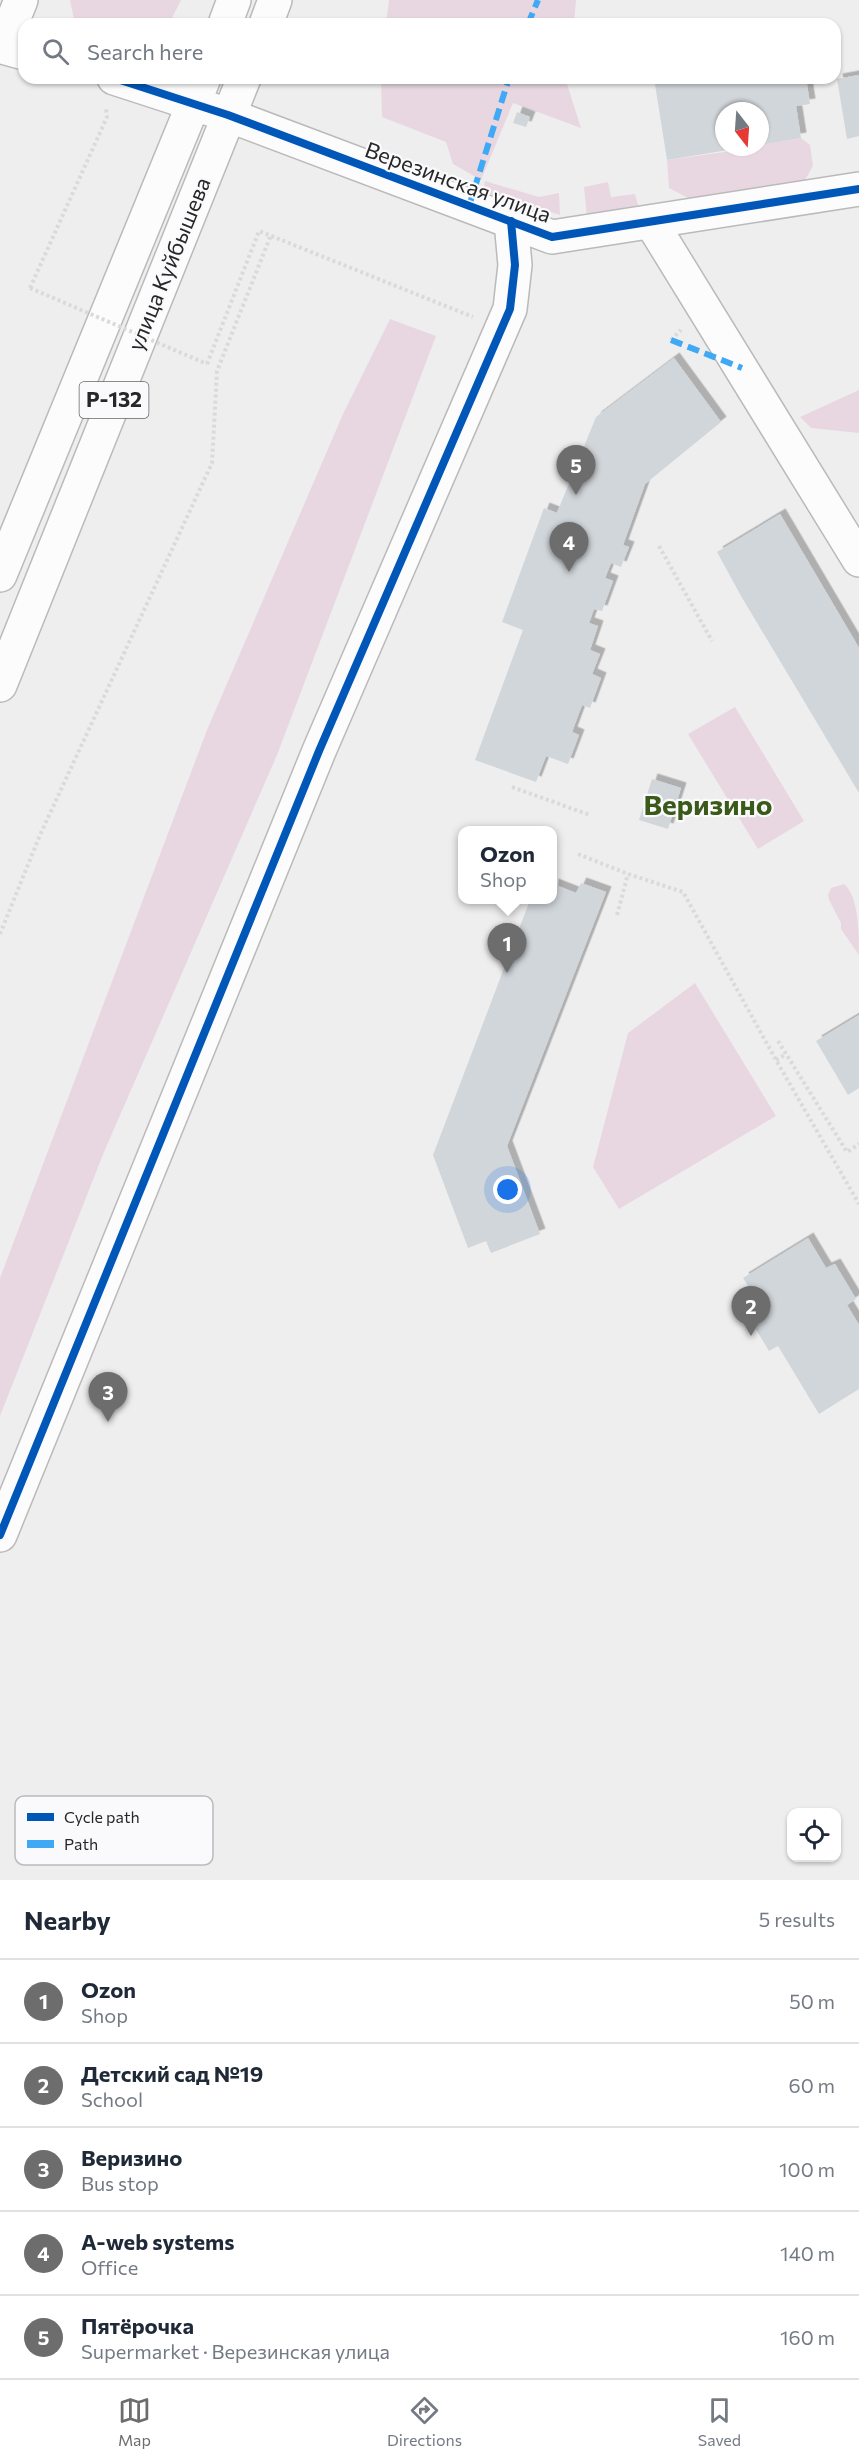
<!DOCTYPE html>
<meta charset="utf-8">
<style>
body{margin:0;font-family:Commissioner,sans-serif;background:#f2f2f3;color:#1f2937}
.controls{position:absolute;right:18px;bottom:18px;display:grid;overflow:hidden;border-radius:12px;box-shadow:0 2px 4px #0004}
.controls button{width:54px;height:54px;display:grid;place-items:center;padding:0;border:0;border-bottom:2px solid #e0e1e3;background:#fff;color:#1f2937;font:30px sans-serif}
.compass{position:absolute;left:715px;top:102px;width:54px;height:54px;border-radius:50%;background:#fff;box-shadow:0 2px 4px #0004;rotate:163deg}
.you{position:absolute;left:508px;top:1190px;width:21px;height:21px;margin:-15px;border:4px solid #fff;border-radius:50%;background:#1a73e8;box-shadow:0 0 0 9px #1a73e833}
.badge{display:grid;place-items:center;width:39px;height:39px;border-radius:50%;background:#6d6d6e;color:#fff;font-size:20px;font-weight:700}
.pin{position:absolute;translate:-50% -50px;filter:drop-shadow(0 2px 3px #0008)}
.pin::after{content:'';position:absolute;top:32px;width:21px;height:18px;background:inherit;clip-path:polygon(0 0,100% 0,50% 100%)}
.popup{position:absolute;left:458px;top:826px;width:99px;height:78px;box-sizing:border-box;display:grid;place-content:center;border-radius:12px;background:#fff;filter:drop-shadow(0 2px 4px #0005);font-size:20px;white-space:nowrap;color:#747a83}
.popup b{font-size:22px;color:#1f2937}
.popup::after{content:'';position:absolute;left:50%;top:100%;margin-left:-12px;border:12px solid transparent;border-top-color:#fff}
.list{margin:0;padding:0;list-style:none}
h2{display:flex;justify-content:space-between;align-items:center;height:78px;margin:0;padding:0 24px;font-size:26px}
h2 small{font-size:20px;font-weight:400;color:#747a83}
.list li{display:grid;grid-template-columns:39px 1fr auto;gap:18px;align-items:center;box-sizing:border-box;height:84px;padding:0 24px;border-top:2px solid #e0e1e3}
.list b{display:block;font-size:22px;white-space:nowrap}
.list p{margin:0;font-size:20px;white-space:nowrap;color:#747a83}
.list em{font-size:20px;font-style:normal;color:#747a83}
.icon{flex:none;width:33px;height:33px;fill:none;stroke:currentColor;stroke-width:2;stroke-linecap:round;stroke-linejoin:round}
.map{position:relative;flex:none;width:859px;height:1880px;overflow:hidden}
.search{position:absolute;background:#fff;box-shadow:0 2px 4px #0004;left:18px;right:18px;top:18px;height:66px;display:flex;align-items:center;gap:15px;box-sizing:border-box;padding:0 21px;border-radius:18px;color:#747a83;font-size:22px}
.sheet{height:498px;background:#fff}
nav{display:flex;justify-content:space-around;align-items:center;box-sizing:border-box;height:84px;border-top:2px solid #e0e1e3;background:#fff;font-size:16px;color:#747a83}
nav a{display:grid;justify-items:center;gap:3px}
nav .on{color:#6d6d6e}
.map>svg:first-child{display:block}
.green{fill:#e8d7e1}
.building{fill:#d1d6da;filter:url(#shadow)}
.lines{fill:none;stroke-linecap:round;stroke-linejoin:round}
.minor-casing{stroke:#bababb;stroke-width:36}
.highway-casing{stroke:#bababb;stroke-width:36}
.path{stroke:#dadadb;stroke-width:4;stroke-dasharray:3 3;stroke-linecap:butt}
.minor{stroke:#fcfcfd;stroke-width:33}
.highway{stroke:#fcfcfd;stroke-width:33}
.path-bridge{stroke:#dadadb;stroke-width:4;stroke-dasharray:3 3;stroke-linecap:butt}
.quiet{stroke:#3fa9f5;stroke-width:6;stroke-dasharray:12 6;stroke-linecap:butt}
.cycleway-casing{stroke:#fafafd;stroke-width:11}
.cycleway{stroke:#0057b8;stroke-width:8}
.labels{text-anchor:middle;stroke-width:4.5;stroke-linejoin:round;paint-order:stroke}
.shield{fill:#fafafd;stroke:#666668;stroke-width:1.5}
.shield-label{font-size:21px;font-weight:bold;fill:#272728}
.street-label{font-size:22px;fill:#272728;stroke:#fafafd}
.district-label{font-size:28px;font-weight:bold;fill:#3a5a19;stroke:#fafafd}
.key{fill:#fafafd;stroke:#bbbbbd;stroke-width:1.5}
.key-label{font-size:16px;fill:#272728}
</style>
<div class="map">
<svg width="859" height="1880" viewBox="0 0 859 1880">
<defs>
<filter id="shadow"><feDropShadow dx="5.5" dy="-5.5" stdDeviation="0" flood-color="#0004"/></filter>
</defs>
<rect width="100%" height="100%" fill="#eeeeef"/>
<g class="green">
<path d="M70 0H181L169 24H75Z"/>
<path d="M389 0H576L574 24H386Z"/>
<path d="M381 78H568L567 84 581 128 513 103 481 180 453 164 446 142 382 117Z"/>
<path d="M801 138 810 145 813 166 805 180 692 200 669 188 667 160 760 147V145Z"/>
<path d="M485 181 539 197 559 193 560 215 483 192Z"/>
<path d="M608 182 611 197 635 194 639 209 587 217 584 187Z"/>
<path d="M390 319 436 336 277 755 104 1152 0 1416V1278L207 730 343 414Z"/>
<path d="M859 390V433L811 428 800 417Z"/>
<path d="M735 707 804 821 758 849 688 734Z"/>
<path d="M844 884C859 896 859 934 859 955L841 929V923L829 900 828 895 831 888Z"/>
<path d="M695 983 776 1116 619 1209 593 1167 628 1033Z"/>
</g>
<g class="building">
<path d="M859 75V136L847 139 837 79Z"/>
<path d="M654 78H806L810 104 796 106 801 138 760 145V111H724V147L740 148 667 160Z"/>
<path d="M517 112 530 117 526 127 513 123Z"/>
<path d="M674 358 721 422 645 484 623 545 629 547 621 567 611 563 605 578 613 581 602 611 594 609 589 623 598 626 590 650 600 654 592 674 601 678 590 708 582 705 572 732 579 735 568 764 546 756 536 782 475 760 523 630 502 622 544 508 557 513 596 417Z"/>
<path d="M780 514 859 648V793L741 596 717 552Z"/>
<path d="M652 779 681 788 668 829 639 820Z"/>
<path d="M581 883 606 892 507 1146 540 1234 491 1253 486 1241 468 1248 433 1155 530 900H552L553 884 576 893Z"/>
<path d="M859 1015V1088L848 1095 816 1041Z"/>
<path d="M808 1238 826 1268 835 1264 856 1299 847 1305 859 1325V1389L819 1414 778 1346 769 1351 746 1313 760 1305 743 1278Z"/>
</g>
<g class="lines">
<defs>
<g id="minor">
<path d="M21 0 2 47 24 53"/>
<path d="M114 78 228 115 552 237 859 189"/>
<path d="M651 222 859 560"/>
<path d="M0 1535 319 751 510 309 515 265 511 221"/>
</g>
<g id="highway">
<path d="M225 24 234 0"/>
<path d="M266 24 275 0"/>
<path d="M0 575 204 78"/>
<path d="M0 685 244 78"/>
</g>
</defs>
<use href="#minor" class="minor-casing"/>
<use href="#highway" class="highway-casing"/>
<g class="path">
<path d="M30 288 107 117 106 109"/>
<path d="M671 340 681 330"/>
<path d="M207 364 259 231 473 317"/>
<path d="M659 546 712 641"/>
<path d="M512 787 590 815"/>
<path d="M503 830 504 827"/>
<path d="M578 854 628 874 683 892 776 1060 859 1204"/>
<path d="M617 915 628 874"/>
<path d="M0 934 40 835 212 463 217 371 271 235"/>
<path d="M778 1041 847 1152 859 1144"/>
<path d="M776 1060 786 1054"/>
</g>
<use href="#minor" class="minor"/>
<use href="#highway" class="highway"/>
<path class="path-bridge" d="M30 288 207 364"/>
<g class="quiet">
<path d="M528 24 538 0"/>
<path d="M469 206 509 78"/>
<path d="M671 340 742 368"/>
</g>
<defs>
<g id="cycleway">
<path d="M114 78 228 115 552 237 859 189"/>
<path d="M0 1535 319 751 510 309 515 265 511 221"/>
</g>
</defs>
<use href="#cycleway" class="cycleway-casing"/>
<use href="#cycleway" class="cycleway"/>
</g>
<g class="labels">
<rect class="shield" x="79.5" y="382" width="69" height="36" rx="4.5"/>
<g class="shield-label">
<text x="114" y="407">Р-132</text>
</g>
<g class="street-label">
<text transform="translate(458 182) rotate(20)" y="8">Верезинская улица</text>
<text transform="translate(169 264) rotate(-68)" y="8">улица Куйбышева</text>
</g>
<g class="district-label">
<text x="708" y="815">Веризино</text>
</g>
</g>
<rect x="15" y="1796" width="198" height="69" rx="9" class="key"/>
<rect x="27" y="1813" width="27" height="8" fill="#0057b8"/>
<rect x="27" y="1840" width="27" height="8" fill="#3fa9f5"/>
<g class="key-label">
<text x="64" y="1823">Cycle path</text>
<text x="64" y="1850">Path</text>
</g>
</svg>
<div class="controls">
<button><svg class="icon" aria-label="locate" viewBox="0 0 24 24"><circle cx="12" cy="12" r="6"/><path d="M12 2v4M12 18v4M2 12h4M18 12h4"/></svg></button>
</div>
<svg class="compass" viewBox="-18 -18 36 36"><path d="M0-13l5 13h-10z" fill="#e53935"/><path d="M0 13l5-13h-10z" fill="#747a83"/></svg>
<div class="you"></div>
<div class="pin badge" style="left:507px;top:973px">1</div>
<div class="popup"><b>Ozon</b>Shop</div>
<div class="pin badge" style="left:751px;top:1336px">2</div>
<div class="pin badge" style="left:108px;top:1422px">3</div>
<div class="pin badge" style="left:569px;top:572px">4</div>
<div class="pin badge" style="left:576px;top:495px">5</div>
<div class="search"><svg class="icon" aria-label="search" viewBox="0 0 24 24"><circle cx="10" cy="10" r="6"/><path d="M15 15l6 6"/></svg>Search here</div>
</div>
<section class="sheet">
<h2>Nearby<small>5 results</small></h2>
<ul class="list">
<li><span class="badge">1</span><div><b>Ozon</b><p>Shop</p></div><em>50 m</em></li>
<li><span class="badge">2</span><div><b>Детский сад №19</b><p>School</p></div><em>60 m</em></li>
<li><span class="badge">3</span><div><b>Веризино</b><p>Bus stop</p></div><em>100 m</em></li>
<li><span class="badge">4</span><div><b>A-web systems</b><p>Office</p></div><em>140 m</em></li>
<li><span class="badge">5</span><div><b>Пятёрочка</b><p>Supermarket · Верезинская улица</p></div><em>160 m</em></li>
</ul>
</section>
<nav>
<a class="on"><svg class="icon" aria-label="map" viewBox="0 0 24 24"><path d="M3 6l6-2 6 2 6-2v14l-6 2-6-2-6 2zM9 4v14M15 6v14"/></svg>Map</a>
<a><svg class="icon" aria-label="directions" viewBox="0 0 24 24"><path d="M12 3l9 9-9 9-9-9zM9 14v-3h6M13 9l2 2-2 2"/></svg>Directions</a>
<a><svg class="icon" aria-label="saved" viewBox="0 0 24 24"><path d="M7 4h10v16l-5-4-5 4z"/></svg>Saved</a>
</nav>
